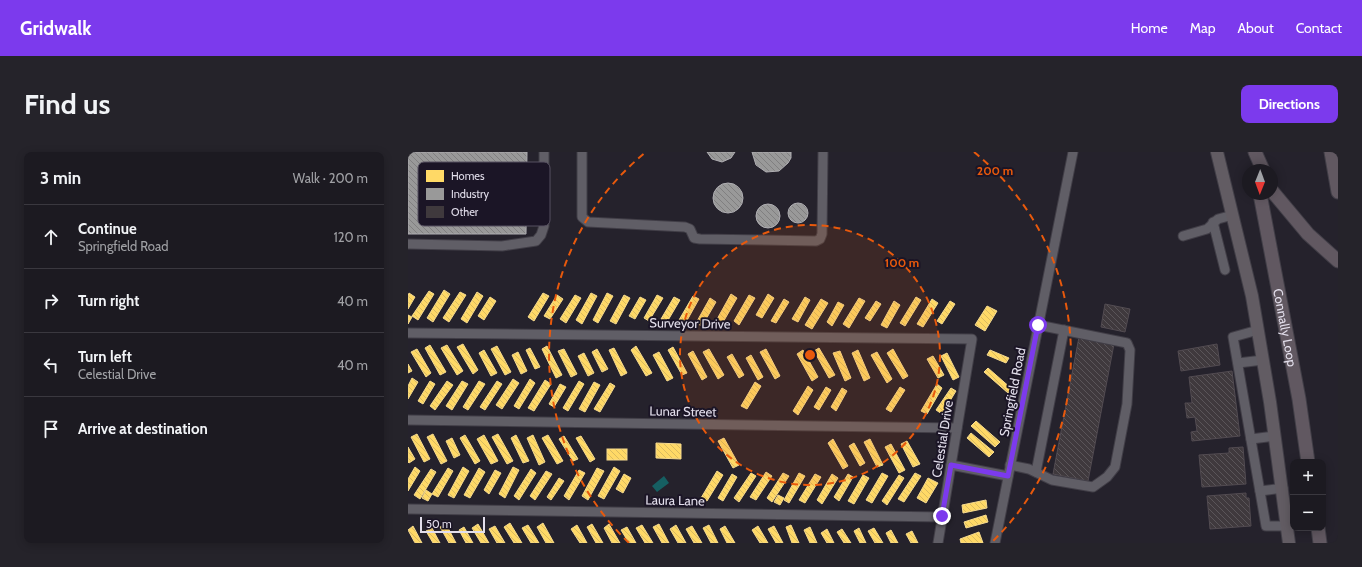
<!DOCTYPE html>
<meta charset="utf-8">
<style>
body{margin:0;font-family:Cabin,sans-serif;background:#25232a;color:#f1f3f6}
.controls{position:absolute;right:12px;bottom:12px;display:grid;overflow:hidden;border-radius:8px;box-shadow:0 2px 10px #0003}
.controls button{width:36px;height:36px;display:grid;place-items:center;padding:0;border:0;border-bottom:1px solid #3a383f;background:#1c1a21;color:#f1f3f6;font:20px sans-serif}
.compass{position:absolute;left:834px;top:12px;width:36px;height:36px;border-radius:50%;background:#1c1a21;box-shadow:0 2px 10px #0003;rotate:181deg}
.scale{position:absolute;left:12px;bottom:10px;width:65px;box-sizing:border-box;padding-left:4px;border:2px solid #e2deeb;border-top:0;font-size:11px;line-height:14px;white-space:nowrap;color:#e2deeb;-webkit-text-stroke:3px #1b1526;paint-order:stroke}
.stop{position:absolute;width:12px;height:12px;margin:-9px;border:3px solid #7c3aed;border-radius:50%;background:#fff}
.stop.end{background:#7c3aed;border-color:#fff;box-shadow:0 1px 4px #0008}
.list{margin:0;padding:0;list-style:none}
h2{display:flex;justify-content:space-between;align-items:center;height:52px;margin:0;padding:0 16px;font-size:17px}
h2 small{font-size:13px;font-weight:400;color:#a0a1a5}
.list li{display:grid;grid-template-columns:26px 1fr auto;gap:12px;align-items:center;box-sizing:border-box;height:64px;padding:0 16px;border-top:1px solid #3a383f}
.list b{display:block;font-size:15px;white-space:nowrap}
.list p{margin:0;font-size:13px;white-space:nowrap;color:#a0a1a5}
.list em{font-size:13px;font-style:normal;color:#a0a1a5}
.icon{flex:none;width:22px;height:22px;fill:none;stroke:currentColor;stroke-width:2;stroke-linecap:round;stroke-linejoin:round}
.map{position:relative;flex:none;width:930px;height:391px;overflow:hidden;border-radius:8px}
header{display:flex;align-items:center;gap:24px;box-sizing:border-box;height:56px;padding:0 20px;background:#7c3aed;color:#fff}
header strong{font-size:19px}
nav{display:flex;gap:22px;margin-inline-start:auto;font-size:14px}
.intro{display:flex;align-items:center;justify-content:space-between;box-sizing:border-box;height:96px;padding:0 24px}
h1{margin:0;font-size:28px}
.button{padding:10px 18px;border-radius:8px;background:#7c3aed;color:#fff;font-size:14px;font-weight:700}
main{display:flex;gap:24px;padding:0 24px}
aside{flex:1;background:#1c1a21;border-radius:8px;box-shadow:0 2px 10px #0003}
.map>svg:first-child{display:block}
.water{fill:#165f62}
.homes{fill:url(#homes-back-hatch);stroke:#f6da8e}
.industry{fill:url(#industry-back-hatch);stroke:#afaeb2}
.building{fill:url(#building-back-hatch);stroke:#524b51}
.lines{fill:none;stroke-linecap:round;stroke-linejoin:round}
.minor-casing{stroke:#413e47;stroke-width:11}
.major-casing{stroke:#413e47;stroke-width:14}
.highway-casing{stroke:#413e47;stroke-width:15}
.minor{stroke:#605e66;stroke-width:9}
.major{stroke:#625c63;stroke-width:12}
.highway{stroke:#615861;stroke-width:13}
.route{stroke:#7c3aed;stroke-width:5}
.ring{fill:none;stroke:#e8590c;stroke-width:2;stroke-dasharray:7 5}
.labels{text-anchor:middle;stroke-width:4;stroke-linejoin:round;paint-order:stroke}
.street-label{font-size:13px;fill:#e2deeb;stroke:#1b1526}
.key{fill:#1b1526;stroke:#575161;stroke-width:1}
.key-label{font-size:11px;fill:#e2deeb}
.centre{fill:#e8590c;stroke:#1b1526;stroke-width:2}
.ring-label{font-size:12px;text-anchor:middle;font-weight:bold;fill:#e8590c;stroke:#1b1526;stroke-width:4;stroke-linejoin:round;paint-order:stroke}
</style>
<header>
<strong>Gridwalk</strong>
<nav><a>Home</a><a>Map</a><a>About</a><a>Contact</a></nav>
</header>
<div class="intro"><h1>Find us</h1><a class="button">Directions</a></div>
<main>
<aside>
<h2>3 min<small>Walk · 200 m</small></h2>
<ul class="list">
<li><svg class="icon" aria-label="ahead" viewBox="0 0 24 24"><path d="M12 20V5M6 11l6-6 6 6"/></svg><div><b>Continue</b><p>Springfield Road</p></div><em>120 m</em></li>
<li><svg class="icon" aria-label="right" viewBox="0 0 24 24"><path d="M7 20v-9h11M14 6l5 5-5 5"/></svg><div><b>Turn right</b></div><em>40 m</em></li>
<li><svg class="icon" aria-label="left" viewBox="0 0 24 24"><path d="M17 20v-9H6M10 6l-5 5 5 5"/></svg><div><b>Turn left</b><p>Celestial Drive</p></div><em>40 m</em></li>
<li><svg class="icon" aria-label="arrive" viewBox="0 0 24 24"><path d="M6 21V4h12l-3 4 3 4H6"/></svg><div><b>Arrive at destination</b></div></li>
</ul>
</aside>
<div class="map">
<svg width="930" height="391" viewBox="0 0 930 391">
<defs>
<pattern id="homes-back-hatch" width="6" height="6" patternUnits="userSpaceOnUse"><rect width="6" height="6" fill="#ffd966"/><path d="M-1 5l2 2M0 0l6 6M5-1l2 2" fill="none" stroke="#dabb60"/></pattern>
<pattern id="industry-back-hatch" width="6" height="6" patternUnits="userSpaceOnUse"><rect width="6" height="6" fill="#999"/><path d="M-1 5l2 2M0 0l6 6M5-1l2 2" fill="none" stroke="#807f80"/></pattern>
<pattern id="building-back-hatch" width="6" height="6" patternUnits="userSpaceOnUse"><rect width="6" height="6" fill="#3f393d"/><path d="M-1 5l2 2M0 0l6 6M5-1l2 2" fill="none" stroke="#5a5559"/></pattern>
</defs>
<rect width="100%" height="100%" fill="#25222c"/>
<path class="water" d="M256 324 261 331 249 340 244 334Z"/>
<g class="homes">
<path d="M36 138 42 142 25 170 19 166Z"/>
<path d="M21 139 26 142 10 168 4 164Z"/>
<path d="M52 140 58 143 41 170 35 166Z"/>
<path d="M69 140 75 144 59 171 53 167Z"/>
<path d="M1 141 7 145 0 157V144Z"/>
<path d="M135 141 141 144 126 169 120 165Z"/>
<path d="M183 141 189 144 174 172 168 168Z"/>
<path d="M199 141 205 144 190 171 185 168Z"/>
<path d="M323 142 329 146 314 172 308 169Z"/>
<path d="M360 142 366 146 354 166 348 163Z"/>
<path d="M149 143 155 147 142 167 136 164Z"/>
<path d="M167 143 173 146 158 171 152 167Z"/>
<path d="M216 143 222 146 208 172 202 169Z"/>
<path d="M249 143 255 146 241 169 236 166Z"/>
<path d="M341 143 347 146 331 173 326 169Z"/>
<path d="M285 144 291 147 277 172 271 168Z"/>
<path d="M82 145 88 149 76 168 70 164Z"/>
<path d="M232 145 238 148 227 167 221 164Z"/>
<path d="M266 145 272 148 259 170 253 167Z"/>
<path d="M397 145 402 148 390 170 384 167Z"/>
<path d="M508 145 513 148 497 174 492 171Z"/>
<path d="M302 146 308 150 294 174 288 171Z"/>
<path d="M451 146 457 149 441 176 435 172Z"/>
<path d="M376 147 381 150 368 171 363 169Z"/>
<path d="M413 147 420 151 404 177 397 173Z"/>
<path d="M524 147 530 151 515 175 509 172Z"/>
<path d="M468 149 473 152 462 169 457 166Z"/>
<path d="M486 149 492 153 479 176 473 173Z"/>
<path d="M542 149 547 152 534 172 529 169Z"/>
<path d="M430 150 436 153 424 174 419 170Z"/>
<path d="M579 154 589 159 577 179 567 173Z"/>
<path d="M0 163 4 165 0 172Z"/>
<path d="M55 192 70 218 65 222 49 195Z"/>
<path d="M22 193 38 220 32 223 17 196Z"/>
<path d="M39 193 55 219 49 223 33 196Z"/>
<path d="M89 194 103 220 97 223 83 197Z"/>
<path d="M139 194 154 223 148 226 134 197Z"/>
<path d="M228 194 244 221 238 224 223 198Z"/>
<path d="M265 195 279 221 274 223 260 198Z"/>
<path d="M122 196 132 215 127 217 118 198Z"/>
<path d="M206 196 219 221 213 224 201 198Z"/>
<path d="M411 196 427 223 421 226 406 199Z"/>
<path d="M9 197 23 221 18 225 3 200Z"/>
<path d="M156 197 169 222 163 225 150 199Z"/>
<path d="M189 197 200 217 194 220 184 200Z"/>
<path d="M301 197 316 223 310 227 295 200Z"/>
<path d="M358 197 372 224 367 227 352 200Z"/>
<path d="M485 197 500 224 495 227 479 201Z"/>
<path d="M76 198 89 221 83 224 71 201Z"/>
<path d="M395 198 410 225 404 229 389 202Z"/>
<path d="M450 198 462 226 456 229 444 201Z"/>
<path d="M582 198 601 206 598 211 579 203Z"/>
<path d="M285 199 299 225 294 228 280 202Z"/>
<path d="M432 199 443 226 437 229 425 201Z"/>
<path d="M110 200 119 219 113 222 104 203Z"/>
<path d="M251 200 265 226 259 229 245 203Z"/>
<path d="M469 200 484 227 479 231 463 203Z"/>
<path d="M176 201 186 221 180 224 170 204Z"/>
<path d="M539 201 551 225 545 228 533 204Z"/>
<path d="M324 202 336 223 331 226 319 205Z"/>
<path d="M343 203 355 225 350 228 338 206Z"/>
<path d="M525 204 536 223 530 226 519 207Z"/>
<path d="M0 212 4 219 0 221Z"/>
<path d="M580 216 604 237 600 241 576 220Z"/>
<path d="M4 226 10 230 0 247V234Z"/>
<path d="M105 227 111 231 94 257 88 253Z"/>
<path d="M122 227 127 231 111 257 106 254Z"/>
<path d="M137 228 143 232 126 259 120 256Z"/>
<path d="M22 229 27 232 15 252 10 249Z"/>
<path d="M39 229 45 233 27 258 22 254Z"/>
<path d="M54 229 60 232 44 258 38 254Z"/>
<path d="M71 229 77 232 60 258 55 255Z"/>
<path d="M89 229 94 232 77 258 72 255Z"/>
<path d="M171 229 176 232 160 259 155 256Z"/>
<path d="M186 230 192 233 177 260 171 257Z"/>
<path d="M347 230 353 234 339 257 333 254Z"/>
<path d="M202 231 207 234 192 260 186 257Z"/>
<path d="M152 232 158 235 146 255 141 252Z"/>
<path d="M529 232 534 236 519 262 513 259Z"/>
<path d="M400 234 405 238 390 263 385 259Z"/>
<path d="M418 235 423 238 411 258 406 255Z"/>
<path d="M492 235 497 238 483 260 478 257Z"/>
<path d="M434 236 439 239 428 259 423 255Z"/>
<path d="M543 236 548 239 534 262 528 258Z"/>
<path d="M568 269 592 290 587 295 563 274Z"/>
<path d="M563 281 586 300 581 305 559 286Z"/>
<path d="M9 282 22 307 16 310 3 285Z"/>
<path d="M25 282 39 309 33 312 19 285Z"/>
<path d="M90 282 105 309 99 312 84 285Z"/>
<path d="M57 283 72 309 67 312 52 286Z"/>
<path d="M76 283 90 309 83 312 69 287Z"/>
<path d="M108 283 121 309 115 311 103 286Z"/>
<path d="M125 283 137 310 131 313 119 286Z"/>
<path d="M140 283 155 309 149 312 134 286Z"/>
<path d="M156 284 170 307 165 309 151 287Z"/>
<path d="M173 284 187 307 182 310 168 286Z"/>
<path d="M44 286 52 303 46 306 38 289Z"/>
<path d="M316 286 331 313 325 316 310 289Z"/>
<path d="M425 287 440 314 435 317 420 291Z"/>
<path d="M462 287 475 313 469 315 456 290Z"/>
<path d="M499 289 512 312 505 315 493 292Z"/>
<path d="M248 291 273 292V307L248 306Z"/>
<path d="M446 291 457 311 452 314 441 294Z"/>
<path d="M483 292 497 318 491 321 477 295Z"/>
<path d="M0 295 7 307 1 311 0 310Z"/>
<rect x="199" y="297" width="20" height="11"/>
<path d="M7 315 12 319 0 339V327Z"/>
<path d="M55 315 61 319 46 346 40 343Z"/>
<path d="M105 315 111 318 97 346 91 342Z"/>
<path d="M206 315 212 319 196 347 190 344Z"/>
<path d="M40 316 45 319 30 345 24 342Z"/>
<path d="M71 316 77 320 62 346 56 343Z"/>
<path d="M189 316 196 319 180 348 174 344Z"/>
<path d="M23 317 28 320 12 347 6 343Z"/>
<path d="M123 317 128 321 111 348 106 344Z"/>
<path d="M87 318 93 321 81 342 76 338Z"/>
<path d="M171 318 177 321 161 348 156 344Z"/>
<path d="M138 319 144 322 127 348 122 344Z"/>
<path d="M309 319 315 323 299 349 293 346Z"/>
<path d="M358 320 364 324 348 348 342 345Z"/>
<path d="M343 321 348 324 331 350 326 346Z"/>
<path d="M375 321 381 324 364 350 359 346Z"/>
<path d="M391 321 397 324 381 351 376 348Z"/>
<path d="M474 321 480 324 464 351 458 348Z"/>
<path d="M507 321 513 324 496 350 490 347Z"/>
<path d="M216 322 223 326 215 341 208 337Z"/>
<path d="M324 322 329 325 315 349 310 346Z"/>
<path d="M407 322 413 325 397 351 391 348Z"/>
<path d="M424 322 430 326 414 352 409 348Z"/>
<path d="M440 322 445 325 431 349 426 345Z"/>
<path d="M455 323 461 326 446 352 440 349Z"/>
<path d="M491 323 496 326 479 353 474 349Z"/>
<path d="M151 326 156 329 143 348 139 345Z"/>
<path d="M520 326 530 331 518 351 509 346Z"/>
<path d="M18 338 24 342 20 349 14 346Z"/>
<path d="M370 343 376 346 372 353 366 350Z"/>
<path d="M578 348 579 356 555 361 554 353Z"/>
<path d="M578 363 580 370 558 376 556 370Z"/>
<path d="M102 371 114 391H106L96 375Z"/>
<path d="M135 371 146 391H138L129 375Z"/>
<path d="M38 372 48 391H41L32 375Z"/>
<path d="M70 372 81 391H73L64 376Z"/>
<path d="M184 372 195 391H188L179 375Z"/>
<path d="M201 372 212 391H204L196 376Z"/>
<path d="M251 372 261 391H254L245 375Z"/>
<path d="M120 373 131 391H123L114 376Z"/>
<path d="M169 373 179 391H172L163 377Z"/>
<path d="M234 373 245 391H237L228 376Z"/>
<path d="M268 373 278 391H270L262 377Z"/>
<path d="M301 373 310 391H303L295 376Z"/>
<path d="M383 373 391 391H384L378 375Z"/>
<path d="M5 374 14 391H7L0 378Z"/>
<path d="M87 374 97 391H89L81 377Z"/>
<path d="M284 374 294 391H286L278 377Z"/>
<path d="M317 374 327 391H319L312 377Z"/>
<path d="M350 374 360 391H352L344 378Z"/>
<path d="M366 374 375 391H368L360 377Z"/>
<path d="M56 375 65 391H58L51 378Z"/>
<path d="M219 375 228 391H221L213 378Z"/>
<path d="M402 375 409 391H402L396 378Z"/>
<path d="M24 376 32 391H25L18 379Z"/>
<path d="M451 376 458 391H452L446 379Z"/>
<path d="M466 376 475 391H467L460 379Z"/>
<path d="M419 377 426 391H419L413 381Z"/>
<path d="M434 377 443 391H436L429 380Z"/>
<path d="M483 378 490 391H483L478 381Z"/>
<path d="M504 379 510 391H503L498 382Z"/>
<path d="M571 380 575 391H553L552 387Z"/>
</g>
<g class="industry">
<path d="M0 0H119L118 82H0Z"/>
<path d="M299 0H327L323 6 314 10 304 7Z"/>
<path d="M344 0H383V6L380 11 371 19 358 20 348 13Z"/>
<circle cx="320" cy="46" r="15"/>
<circle cx="390" cy="61" r="10"/>
<circle cx="360" cy="64" r="12"/>
</g>
<g class="building">
<path d="M697 152 722 157 717 180 693 175Z"/>
<path d="M671 185 706 192 680 329 645 322Z"/>
<path d="M809 192 812 213 773 219 770 199Z"/>
<path d="M824 219 832 284 784 289 783 280 789 279 787 265 779 266 777 251H784L781 225Z"/>
<path d="M835 295 838 332 794 335 791 303 821 301V296Z"/>
<path d="M838 341V346H841L843 374 802 377 799 344Z"/>
</g>
<g class="lines">
<defs>
<g id="minor">
<path d="M174 0V65L180 70 277 75 282 77 286 86 292 87 408 89 412 87 414 82 415 0"/>
<path d="M805 70 817 118"/>
<path d="M775 84 799 77 810 67 825 63"/>
<path d="M0 92 94 94 128 89 133 83 136 74V0"/>
<path d="M850 178 825 185 858 374H879"/>
<path d="M0 181 564 187 530 391"/>
<path d="M830 211 855 208"/>
<path d="M0 268 549 276"/>
<path d="M843 287 867 284"/>
<path d="M543 313 600 324"/>
<path d="M602 313 621 317 644 328 685 335 699 325 707 315 719 252 722 198 719 191 630 173"/>
<path d="M628 320 656 178"/>
<path d="M852 339 875 336"/>
<path d="M0 357 534 365"/>
<path d="M587 391 665 0"/>
</g>
<path id="major" d="M809 0 844 144 862 250 881 391"/>
<g id="highway">
<path d="M847 0 855 18"/>
<path d="M923 0 930 40"/>
<path d="M864 39 900 82 930 109"/>
<path id="s1" d="M852 42 891 247 900 310"/>
<path d="M910 376 912 391"/>
</g>
</defs>
<use href="#minor" class="minor-casing"/>
<use href="#major" class="major-casing"/>
<use href="#highway" class="highway-casing"/>
<use href="#minor" class="minor"/>
<use href="#major" class="major"/>
<use href="#highway" class="highway"/>
</g>
<g class="lines">
<path class="route" d="M534 364 543 313 600 324 630 173"/>
</g>
<circle cx="402" cy="203" r="130" fill="#e8590c" fill-opacity=".12"/>
<g class="ring">
<circle cx="402" cy="203" r="130"/>
<path d="M221 391A261 261 0 0 1 238 0M566 0A261 261 0 0 1 583 391"/>
</g>
<g class="labels">
<g class="street-label">
<text transform="translate(282 171) rotate(1)" y="5">Surveyor Drive</text>
<text dy="5" stroke="none"><textPath href="#s1" startOffset="136">Connally Loop</textPath></text>
<text transform="translate(604 240) rotate(-79)" y="5">Springfield Road</text>
<text transform="translate(275 259) rotate(1)" y="5">Lunar Street</text>
<text transform="translate(534 287) rotate(-81)" y="5">Celestial Drive</text>
<text transform="translate(267 348) rotate(1)" y="5">Laura Lane</text>
</g>
</g>
<rect x="10" y="10" width="132" height="64" rx="6" class="key"/>
<rect x="18" y="18" width="18" height="12" fill="#ffd966"/>
<rect x="18" y="36" width="18" height="12" fill="#999"/>
<rect x="18" y="54" width="18" height="12" fill="#3f393d"/>
<g class="key-label">
<text x="43" y="28">Homes</text>
<text x="43" y="46">Industry</text>
<text x="43" y="64">Other</text>
</g>
<circle cx="402" cy="203" r="6" class="centre"/>
<g class="ring-label">
<text x="587" y="23">200 m</text>
<text x="494" y="115">100 m</text>
</g>
</svg>
<div class="controls">
<button>+</button>
<button>−</button>
</div>
<svg class="compass" viewBox="-18 -18 36 36"><path d="M0-13l5 13h-10z" fill="#e53935"/><path d="M0 13l5-13h-10z" fill="#a0a1a5"/></svg>
<div class="scale">50 m</div>
<div class="stop" style="left:630px;top:173px"></div>
<div class="stop end" style="left:534px;top:364px"></div>
</div>
</main>
